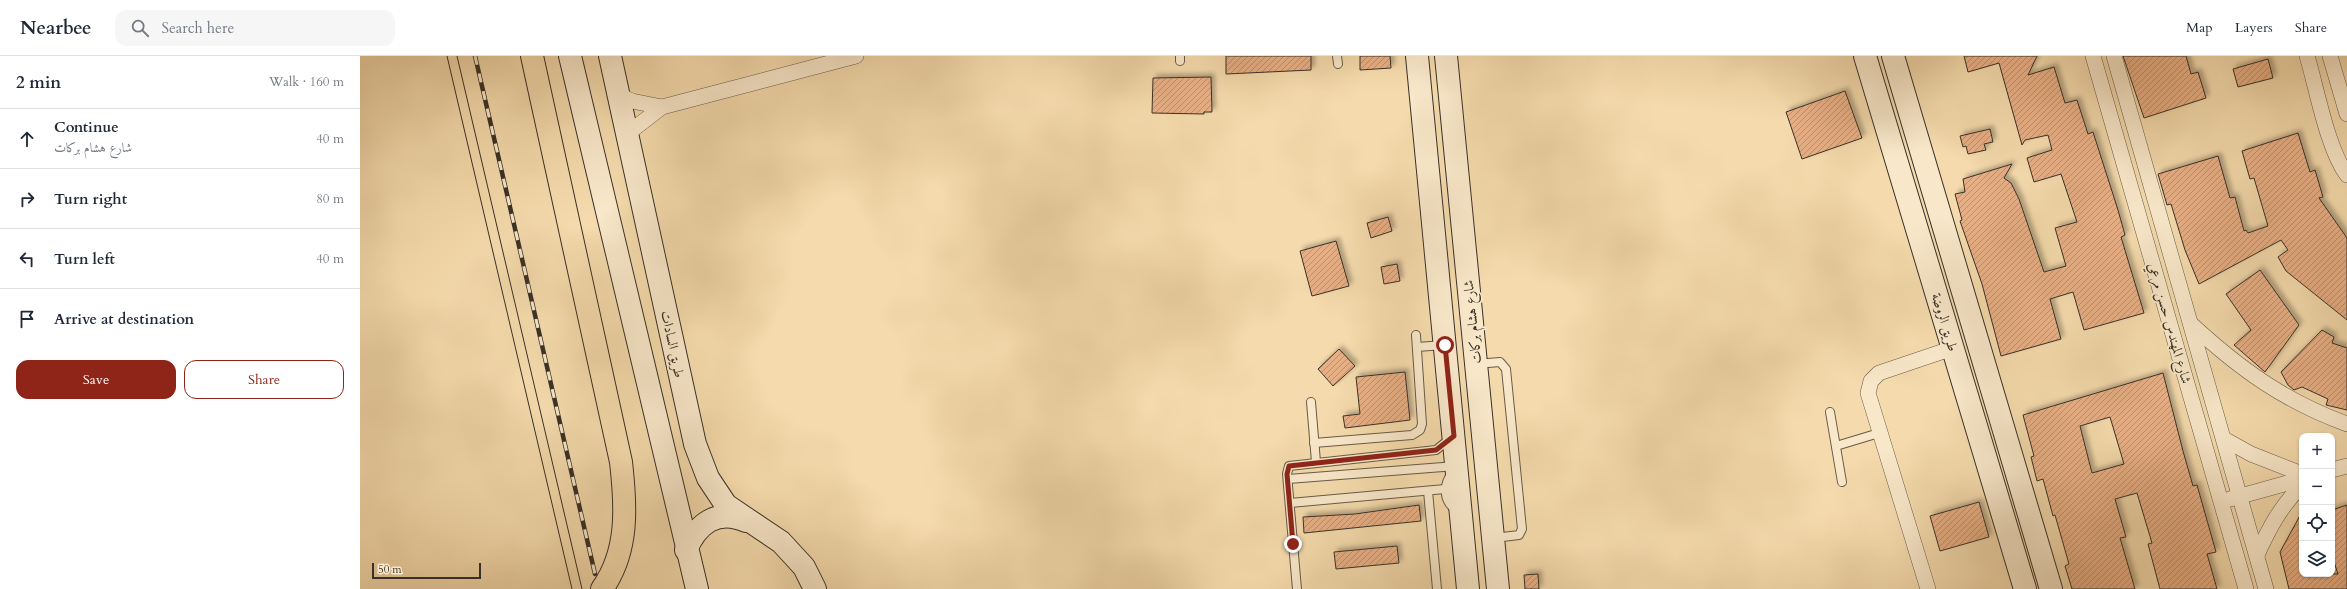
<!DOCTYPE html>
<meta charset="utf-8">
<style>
body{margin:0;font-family:Cardo,Amiri,serif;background:#f6f6f7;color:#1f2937}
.controls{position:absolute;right:12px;bottom:12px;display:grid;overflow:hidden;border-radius:8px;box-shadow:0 1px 3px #0004}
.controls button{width:36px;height:36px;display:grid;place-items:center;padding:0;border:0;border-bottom:1px solid #e0e1e3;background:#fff;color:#1f2937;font:20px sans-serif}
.scale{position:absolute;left:12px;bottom:10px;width:109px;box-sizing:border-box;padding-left:4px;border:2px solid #393127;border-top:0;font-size:11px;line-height:14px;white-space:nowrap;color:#393127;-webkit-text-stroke:3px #f8e7c9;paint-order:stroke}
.stop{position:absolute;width:12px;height:12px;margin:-9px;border:3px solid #8f2418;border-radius:50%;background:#fff}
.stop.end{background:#8f2418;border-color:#fff;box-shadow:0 1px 4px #0008}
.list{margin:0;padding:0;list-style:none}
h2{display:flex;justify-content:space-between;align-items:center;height:52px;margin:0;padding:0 16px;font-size:17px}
h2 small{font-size:13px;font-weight:400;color:#747a83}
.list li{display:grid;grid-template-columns:26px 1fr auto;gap:12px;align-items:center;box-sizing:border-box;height:60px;padding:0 16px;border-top:1px solid #e0e1e3}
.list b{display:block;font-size:15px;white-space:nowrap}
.list p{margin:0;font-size:13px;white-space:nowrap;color:#747a83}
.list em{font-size:13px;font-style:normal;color:#747a83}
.actions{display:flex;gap:8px;padding:12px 16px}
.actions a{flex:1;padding:9px 0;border:1px solid #8f2418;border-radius:12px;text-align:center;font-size:14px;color:#8f2418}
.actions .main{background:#8f2418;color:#fff}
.icon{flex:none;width:22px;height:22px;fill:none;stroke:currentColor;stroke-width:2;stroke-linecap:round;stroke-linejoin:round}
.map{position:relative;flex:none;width:1987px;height:533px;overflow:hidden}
header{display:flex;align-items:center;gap:24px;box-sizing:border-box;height:56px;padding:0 20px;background:#fff;border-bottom:1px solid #e0e1e3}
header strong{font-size:19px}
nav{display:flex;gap:22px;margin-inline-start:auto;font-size:14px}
.search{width:280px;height:36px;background:#f6f6f7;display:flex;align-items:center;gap:10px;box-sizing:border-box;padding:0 14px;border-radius:12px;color:#747a83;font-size:15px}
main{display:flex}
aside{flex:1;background:#fff}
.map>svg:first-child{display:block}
.building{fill:url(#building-hatch);stroke:#393127;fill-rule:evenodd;filter:url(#shadow)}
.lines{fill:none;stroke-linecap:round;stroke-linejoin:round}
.lane-casing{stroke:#685b48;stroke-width:10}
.street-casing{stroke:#685b48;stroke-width:16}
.secondary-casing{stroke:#393127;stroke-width:24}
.primary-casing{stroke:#393127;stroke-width:24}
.lane{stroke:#f8e7c9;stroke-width:8}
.street{stroke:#f8e7c9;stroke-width:15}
.secondary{stroke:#f8e7c9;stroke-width:22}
.primary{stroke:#f4daac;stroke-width:22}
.tram{stroke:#393127;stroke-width:1}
.rail-casing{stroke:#393127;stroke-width:4.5}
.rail{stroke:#f8e7c9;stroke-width:3;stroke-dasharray:9;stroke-linecap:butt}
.route{stroke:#8f2418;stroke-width:5}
.labels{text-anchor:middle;stroke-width:3.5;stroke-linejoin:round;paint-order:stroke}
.street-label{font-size:14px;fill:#393127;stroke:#f8e7c9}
</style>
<header>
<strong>Nearbee</strong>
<div class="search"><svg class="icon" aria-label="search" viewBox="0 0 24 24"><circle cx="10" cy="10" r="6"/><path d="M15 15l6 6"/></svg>Search here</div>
<nav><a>Map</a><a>Layers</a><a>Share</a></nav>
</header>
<main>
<aside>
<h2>2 min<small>Walk · 160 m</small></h2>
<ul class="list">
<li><svg class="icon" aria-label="ahead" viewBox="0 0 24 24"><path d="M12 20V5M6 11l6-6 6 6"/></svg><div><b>Continue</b><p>شارع هشام بركات</p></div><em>40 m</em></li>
<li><svg class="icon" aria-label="right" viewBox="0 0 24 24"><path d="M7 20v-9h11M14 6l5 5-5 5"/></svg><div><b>Turn right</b></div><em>80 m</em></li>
<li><svg class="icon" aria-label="left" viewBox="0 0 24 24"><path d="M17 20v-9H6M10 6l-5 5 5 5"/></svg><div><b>Turn left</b></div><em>40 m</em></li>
<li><svg class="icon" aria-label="arrive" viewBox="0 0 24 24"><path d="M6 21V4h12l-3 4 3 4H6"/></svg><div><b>Arrive at destination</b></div></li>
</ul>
<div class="actions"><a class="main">Save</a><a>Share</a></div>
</aside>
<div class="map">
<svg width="1987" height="533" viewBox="0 0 1987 533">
<defs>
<pattern id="building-hatch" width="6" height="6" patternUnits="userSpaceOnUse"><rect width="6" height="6" fill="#e7af86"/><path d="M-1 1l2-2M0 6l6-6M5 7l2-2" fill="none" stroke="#bc8f6e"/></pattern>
<filter id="shadow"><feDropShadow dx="3.5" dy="-3.5" stdDeviation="2" flood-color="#0004"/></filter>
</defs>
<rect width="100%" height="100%" fill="#f4daac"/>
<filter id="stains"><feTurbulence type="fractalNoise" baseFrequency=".005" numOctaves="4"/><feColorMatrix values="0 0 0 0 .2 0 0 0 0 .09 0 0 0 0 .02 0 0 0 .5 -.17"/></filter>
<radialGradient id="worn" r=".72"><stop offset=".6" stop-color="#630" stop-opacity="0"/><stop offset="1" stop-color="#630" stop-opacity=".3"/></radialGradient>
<g class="building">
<path d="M866 0H951V14L866 18Z"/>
<path d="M1000 0H1030L1031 12 1000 14Z"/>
<path d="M1604 0H1677L1668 19 1694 11 1705 47 1717 44 1728 78 1733 76 1758 154 1765 179 1761 181 1784 257 1724 274 1713 236 1690 243 1701 283 1641 300 1622 228 1600 165 1602 164 1595 138 1605 136 1603 123 1652 108 1644 122 1651 127 1659 143 1684 216 1706 210 1695 172 1717 166 1701 118 1674 126 1667 102 1692 94 1688 79 1665 84 1662 89 1639 7 1608 16Z"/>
<path d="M1763 0H1826L1831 18 1838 16 1846 42 1784 62Z"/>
<path d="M1908 3 1913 22 1878 31 1873 13Z"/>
<path d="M851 21 852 56H844V58L792 57 793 22Z"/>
<path d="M1485 35 1502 82 1442 103 1426 56Z"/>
<path d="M1630 73 1633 86 1624 88 1626 94 1608 98 1606 90 1603 91 1600 80Z"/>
<path d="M1938 77 1950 116 1955 114 1963 141 1959 142 1987 182V264L1926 215 1918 201 1928 194 1921 184 1839 228 1825 194 1811 148 1807 149 1798 118 1858 100 1870 142 1875 141 1884 175 1886 174 1888 177 1908 170 1894 122 1890 123 1882 95Z"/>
<path d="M1028 161 1032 175 1011 182 1007 167Z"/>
<path d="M976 185 989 230 952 240 940 195Z"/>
<path d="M1037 208 1040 225 1024 228 1021 211Z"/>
<path d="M1900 214 1939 269 1905 316 1874 289 1891 274 1866 238Z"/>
<path d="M1962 274 1974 281 1972 287 1987 292V354L1966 349 1968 343 1942 331 1934 334 1928 329 1921 316Z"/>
<path d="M979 293 995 310 973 330 958 313Z"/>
<path d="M1045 316 1050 364 985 372 983 360 1000 358 996 321Z"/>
<path d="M1803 317 1823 395 1833 430 1837 429 1856 496 1847 498 1857 533H1800L1788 488 1792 487 1777 437 1755 443 1766 481 1760 482 1775 533H1712L1705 510 1709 508 1695 459 1693 460 1683 423 1677 425 1671 401 1674 400 1663 359ZM1750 361 1764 408 1732 417 1720 370Z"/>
<path d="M1619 446 1629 481 1580 495 1570 460Z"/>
<path d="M1059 449 1061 465 944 477 943 461 995 458Z"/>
<path d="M1987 449V533H1929L1920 496 1942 456V518H1978L1972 500V454Z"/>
<path d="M1037 490 1039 507 976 513 974 496Z"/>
<path d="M1178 518 1179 533H1165L1164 519Z"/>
</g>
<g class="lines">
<defs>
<g id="lane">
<path d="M820 0V5"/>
<path d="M977 0 978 8"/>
<path d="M1057 291 1084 289"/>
<path d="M1116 308 1140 306 1146 313 1162 473 1159 479 1134 482"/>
<path d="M951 346 956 406"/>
<path d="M1470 356 1482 426"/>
<path d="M954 387 1052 379 1060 374 1062 368 1056 279"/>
<path d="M1476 390 1519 377"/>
<path d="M1092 417C1083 429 1083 445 1096 454"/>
<path d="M928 423 1096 410"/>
<path d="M1068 435 1077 533"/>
<path d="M930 447 1085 433"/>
<path d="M937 533 927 418 929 410 1076 394 1091 382"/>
</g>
<g id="street">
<path d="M1733 0 1886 533"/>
<path d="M1754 0 1906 533"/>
<path d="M1947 0C1957 33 1967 92 1987 119"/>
<path d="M1970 0 1987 58"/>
<path d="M258 39 272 45 302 51"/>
<path d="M267 78 302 51 496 0"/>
<path d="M1831 268C1880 313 1924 345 1987 368"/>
<path d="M1864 383 1891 398 1942 418"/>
<path d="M1972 414 1987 410"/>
<path d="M1870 443 1942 423"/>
<path d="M1897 499C1909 472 1921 450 1942 429"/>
<path d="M1568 533 1508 337 1511 325 1519 317 1593 292"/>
</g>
<g id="secondary">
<path d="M210 0 337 533"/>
<path d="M250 0 335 388 348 422 366 449 421 486 444 511 455 533"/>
<path d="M1057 0 1108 533"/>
<path d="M1086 0 1138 533"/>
<path d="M1505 0 1665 533"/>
<path d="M1533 0 1691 533"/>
<path d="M326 494C337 468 357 452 386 465"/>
</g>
<path id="primary" d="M172 0 261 406C266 450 269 495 242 533"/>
</defs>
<use href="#lane" class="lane-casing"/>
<use href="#street" class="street-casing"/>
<use href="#secondary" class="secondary-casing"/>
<use href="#primary" class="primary-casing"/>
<use href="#lane" class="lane"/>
<use href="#street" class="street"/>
<use href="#secondary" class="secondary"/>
<use href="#primary" class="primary"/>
<g class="tram">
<path d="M87 0 212 533"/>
<path d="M97 0 222 533"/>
</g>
<defs>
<path id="rail" d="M115 0 235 518"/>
</defs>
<use href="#rail" class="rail-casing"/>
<use href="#rail" class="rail"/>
</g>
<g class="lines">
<path class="route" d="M933 488 927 418 929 410 1076 394 1094 380 1085 289"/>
</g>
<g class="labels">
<g class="street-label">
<text transform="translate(1112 266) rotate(-96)" y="5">شارع هشام بركات</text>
<text transform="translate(1585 266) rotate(73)" y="5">طريق الروضة</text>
<text transform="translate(1810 267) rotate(74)" y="5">شارع المهندس حسن مرعي</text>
<text transform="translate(313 288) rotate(78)" y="5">طريق السادات</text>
</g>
</g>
<rect width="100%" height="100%" filter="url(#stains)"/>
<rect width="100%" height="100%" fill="url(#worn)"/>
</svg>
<div class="controls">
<button>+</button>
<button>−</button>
<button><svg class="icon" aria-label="locate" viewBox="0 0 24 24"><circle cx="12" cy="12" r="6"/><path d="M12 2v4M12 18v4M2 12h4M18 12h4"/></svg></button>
<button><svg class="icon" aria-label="layers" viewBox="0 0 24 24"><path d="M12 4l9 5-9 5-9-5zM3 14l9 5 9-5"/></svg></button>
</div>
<div class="scale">50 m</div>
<div class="stop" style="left:1085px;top:289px"></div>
<div class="stop end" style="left:933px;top:488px"></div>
</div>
</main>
